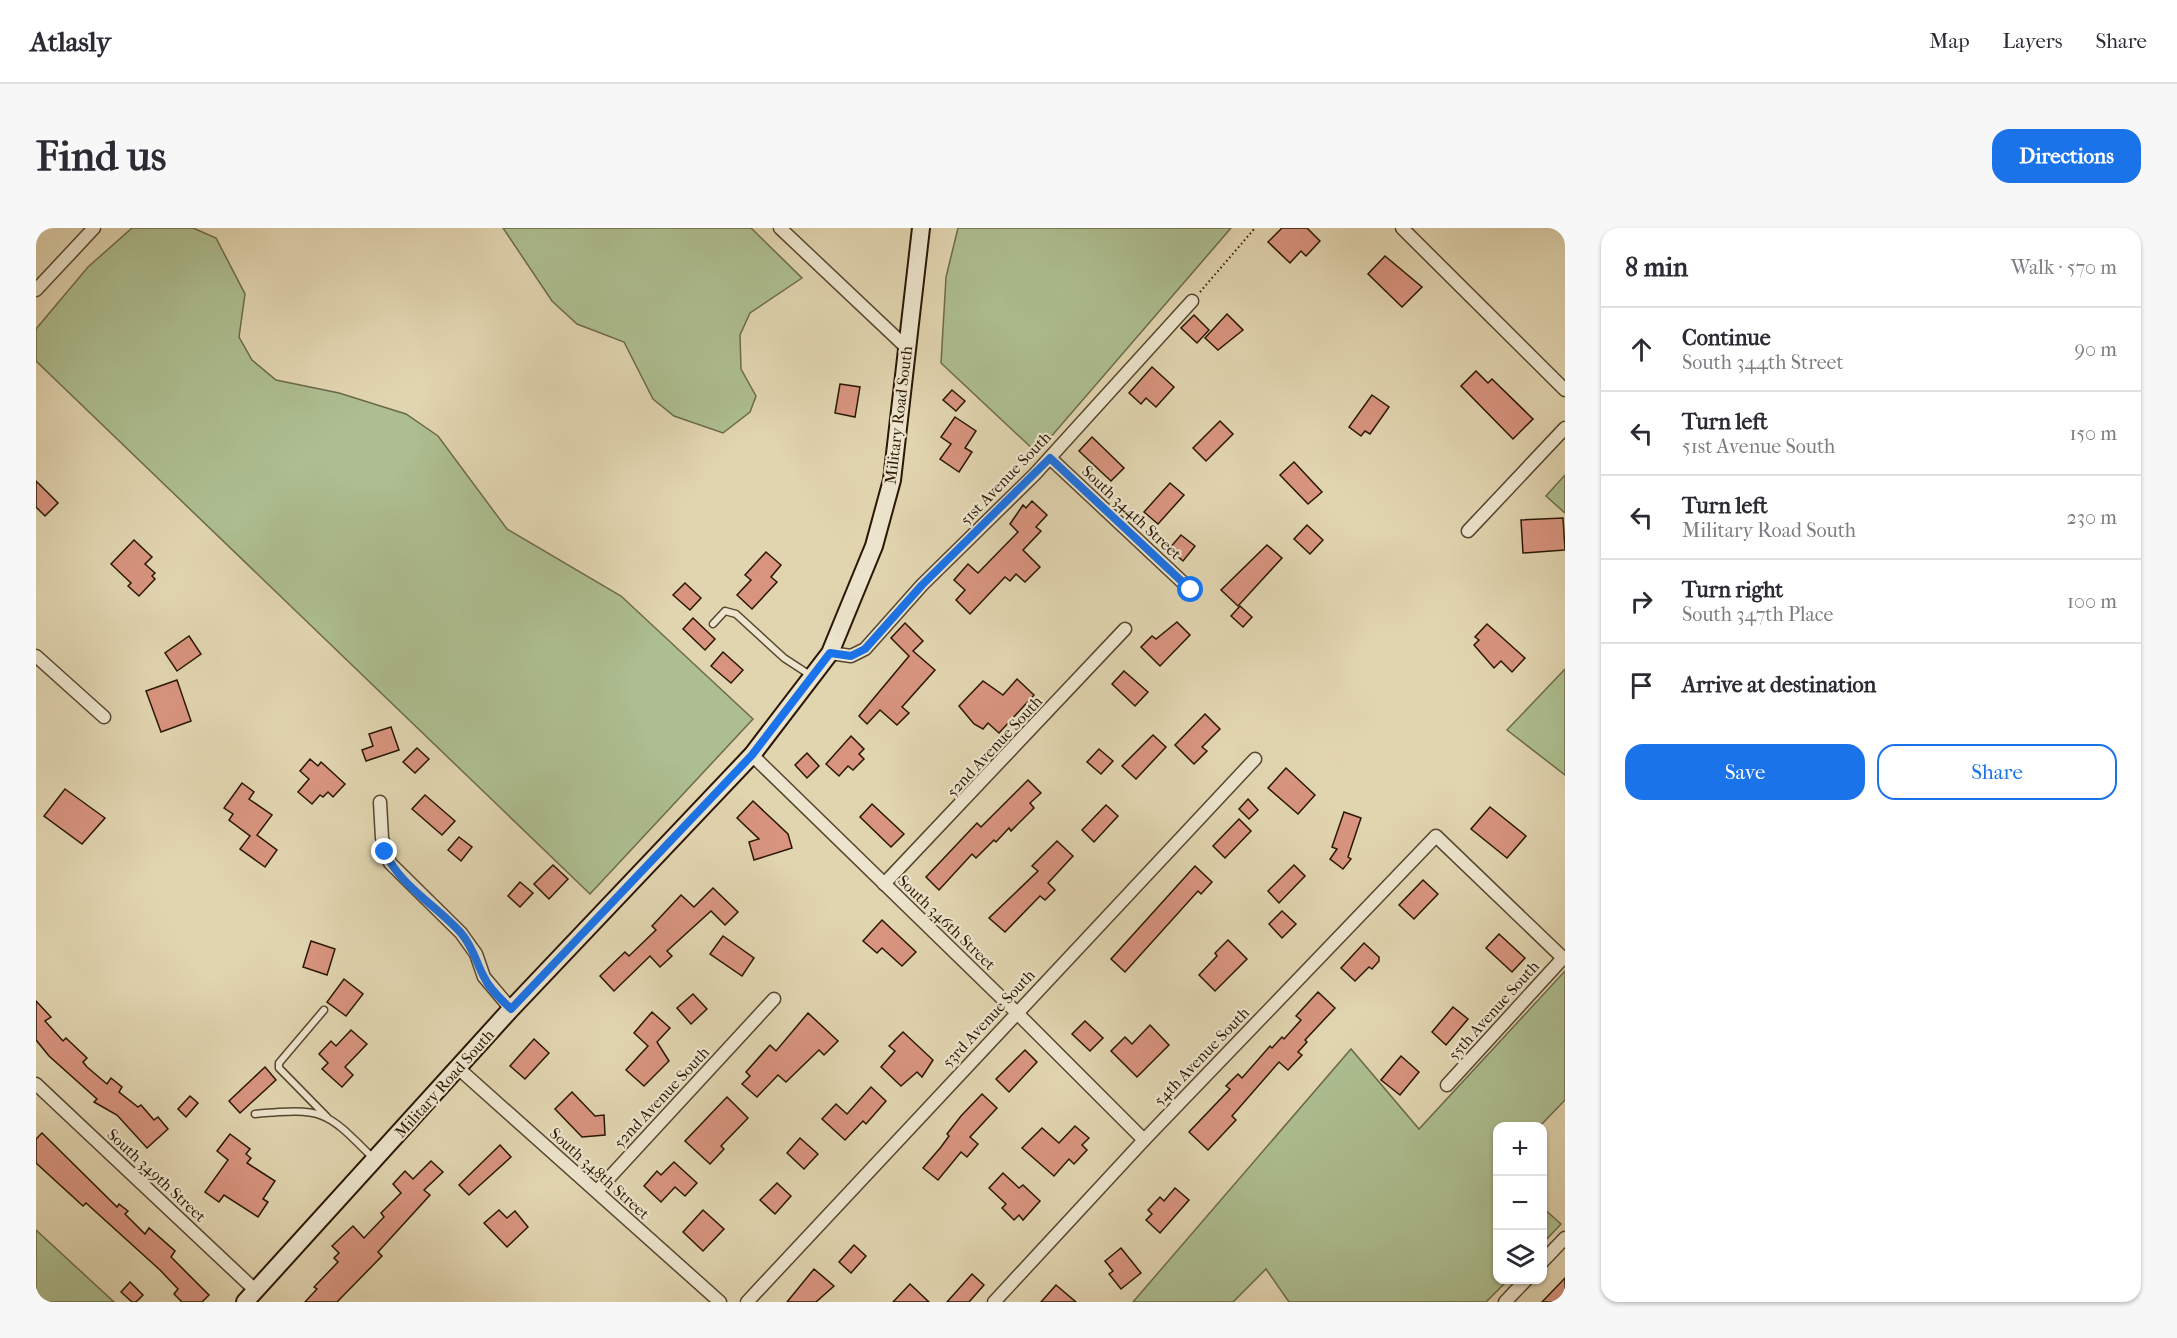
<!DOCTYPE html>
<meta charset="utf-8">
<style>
body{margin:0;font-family:"IM FELL French Canon",serif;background:#f7f7f7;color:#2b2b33}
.controls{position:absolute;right:18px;bottom:18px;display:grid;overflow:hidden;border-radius:12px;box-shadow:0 2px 4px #0004}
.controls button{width:54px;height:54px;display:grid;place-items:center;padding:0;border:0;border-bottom:2px solid #e1e1e2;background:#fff;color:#2b2b33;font:30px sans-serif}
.stop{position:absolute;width:18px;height:18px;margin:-14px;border:4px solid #1a73e8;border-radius:50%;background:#fff}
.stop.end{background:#1a73e8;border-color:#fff;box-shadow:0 2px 6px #0008}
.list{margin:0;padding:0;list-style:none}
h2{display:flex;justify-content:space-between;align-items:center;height:78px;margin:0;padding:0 24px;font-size:26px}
h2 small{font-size:20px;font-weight:400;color:#7c7c81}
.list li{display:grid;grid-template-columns:39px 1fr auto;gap:18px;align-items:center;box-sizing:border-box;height:84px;padding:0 24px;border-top:2px solid #e1e1e2}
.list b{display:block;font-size:22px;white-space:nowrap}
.list p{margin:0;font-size:20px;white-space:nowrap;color:#7c7c81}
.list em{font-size:20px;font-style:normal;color:#7c7c81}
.actions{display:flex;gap:12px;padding:18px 24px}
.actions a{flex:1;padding:14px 0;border:2px solid #1a73e8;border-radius:18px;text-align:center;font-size:21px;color:#1a73e8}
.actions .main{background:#1a73e8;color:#fff}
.icon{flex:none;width:33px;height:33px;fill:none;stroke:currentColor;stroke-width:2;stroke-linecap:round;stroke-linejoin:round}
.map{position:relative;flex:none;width:1529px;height:1074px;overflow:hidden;border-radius:18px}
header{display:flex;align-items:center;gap:36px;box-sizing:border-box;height:84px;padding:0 30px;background:#fff;border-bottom:2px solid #e1e1e2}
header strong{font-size:28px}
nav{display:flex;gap:33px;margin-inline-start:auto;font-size:21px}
.intro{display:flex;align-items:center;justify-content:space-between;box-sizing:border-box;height:144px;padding:0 36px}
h1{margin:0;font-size:42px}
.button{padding:15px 27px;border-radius:18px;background:#1a73e8;color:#fff;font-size:21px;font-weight:700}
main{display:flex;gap:36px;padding:0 36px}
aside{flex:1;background:#fff;border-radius:18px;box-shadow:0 2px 4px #0004}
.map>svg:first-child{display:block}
.green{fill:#adbe90;stroke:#6c6a4a;stroke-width:1.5}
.building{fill:#d8947f;stroke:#2b1704;stroke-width:1.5}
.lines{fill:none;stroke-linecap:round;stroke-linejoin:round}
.lane-casing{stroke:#58462f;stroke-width:9}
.street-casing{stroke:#58462f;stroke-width:15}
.secondary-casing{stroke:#2b1704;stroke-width:20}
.path{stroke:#2b1704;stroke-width:2;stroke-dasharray:1.5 3;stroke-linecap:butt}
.lane{stroke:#ece4cc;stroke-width:6}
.street{stroke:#ece4cc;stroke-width:12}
.secondary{stroke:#ece4cc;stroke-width:16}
.route{stroke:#1a73e8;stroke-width:8}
.labels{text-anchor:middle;stroke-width:4.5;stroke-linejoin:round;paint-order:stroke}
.street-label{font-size:16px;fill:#2b1704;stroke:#ece4cc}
</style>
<header>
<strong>Atlasly</strong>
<nav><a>Map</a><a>Layers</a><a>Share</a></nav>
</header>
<div class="intro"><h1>Find us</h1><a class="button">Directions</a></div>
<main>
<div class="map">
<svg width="1529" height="1074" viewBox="0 0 1529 1074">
<rect width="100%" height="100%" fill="#e1d5b0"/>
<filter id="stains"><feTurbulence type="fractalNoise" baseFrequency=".00333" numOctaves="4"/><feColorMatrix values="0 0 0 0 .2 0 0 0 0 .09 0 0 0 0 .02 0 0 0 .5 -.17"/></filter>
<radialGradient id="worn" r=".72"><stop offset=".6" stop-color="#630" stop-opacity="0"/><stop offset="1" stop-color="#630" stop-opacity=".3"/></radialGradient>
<g class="green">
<path d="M96 0H157L180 10 209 66 203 109 216 132 240 152 303 165 370 186 402 208 471 301 585 368 717 491 554 666 0 133V101L52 39Z"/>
<path d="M467 0H715L766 50 714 85 704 107 705 141 720 168 714 184 687 205 638 188 617 171 588 114 541 96 516 73Z"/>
<path d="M922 0H1195L1001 225 905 135 910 49Z"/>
<path d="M1529 247V285L1510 268Z"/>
<path d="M1529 441V547L1471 502Z"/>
<path d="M1529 743V872L1504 898H1462V1052H1472L1450 1074H1253L1230 1041 1197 1074H1097L1315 821 1383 901Z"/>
<path d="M1506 979 1525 996 1507 1015H1506Z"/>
<path d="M0 1002 78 1074H2L0 1072Z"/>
</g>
<g class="building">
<path d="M1246 0H1271L1284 13 1270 28 1265 23 1254 35 1232 14Z"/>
<path d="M1349 28 1386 59 1366 79 1332 46Z"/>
<path d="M1191 86 1207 102 1182 122 1169 110Z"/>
<path d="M1158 87 1173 102 1161 115 1145 100Z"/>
<path d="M1116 139 1138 159 1120 179 1110 170 1105 176 1093 165Z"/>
<path d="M1440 143 1452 155 1456 151 1497 191 1477 211 1425 158Z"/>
<path d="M804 156 824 159 819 189 799 185Z"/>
<path d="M916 162 929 173 920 183 907 172Z"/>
<path d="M1336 167 1353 179 1334 206 1329 203 1325 208 1313 199Z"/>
<path d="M919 189 940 203 929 220 936 224 923 244 904 231 915 216 905 209Z"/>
<path d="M1184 193 1197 206 1170 233 1157 220Z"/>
<path d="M1056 209 1088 240 1075 253 1043 223Z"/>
<path d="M1258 234 1286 264 1272 276 1244 247Z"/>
<path d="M0 253 22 275 9 288 0 279Z"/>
<path d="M1134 255 1148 267 1122 296 1108 284Z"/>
<path d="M996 273 1011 287 1000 299 1005 303 987 322 1004 339 989 354 980 346 974 353 969 349 934 386 920 372 929 362 918 352 932 336 942 345 982 304 974 296 987 277 990 280Z"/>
<path d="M1527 290 1529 322 1487 325 1485 292Z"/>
<path d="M1271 297 1287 312 1274 326 1258 311Z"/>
<path d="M1145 307 1159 318 1147 333 1133 321Z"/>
<path d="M98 312 116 329 109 336 119 345 116 348 119 351 103 368 92 358 95 355 75 336Z"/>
<path d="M1231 317 1246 330 1202 378 1185 362Z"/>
<path d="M730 324 745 337 735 349 741 354 716 381 701 367 715 352 709 347Z"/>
<path d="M649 355 665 370 654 382 637 367Z"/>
<path d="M1204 378 1216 389 1207 399 1195 388Z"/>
<path d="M657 390 679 411 669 422 647 401Z"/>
<path d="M1141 394 1154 407 1124 438 1105 419 1116 408 1120 411Z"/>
<path d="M869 395 887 413 877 423 899 442 866 479 873 485 861 497 844 482 831 496 823 488 873 428 855 410Z"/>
<path d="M1451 396 1489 430 1476 444 1465 433 1458 440 1438 417 1443 412 1439 409Z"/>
<path d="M153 408 165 426 141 443 129 425Z"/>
<path d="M687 424 707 442 695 455 675 438Z"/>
<path d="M1088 443 1112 464 1099 478 1076 456Z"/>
<path d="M981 451 998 467 963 505 952 495 947 501 938 496 923 478 947 453 967 467Z"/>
<path d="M141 452 155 493 125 504 110 463Z"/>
<path d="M1169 486 1184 501 1166 519 1171 523 1158 536 1139 517Z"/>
<path d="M355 499 363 522 330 533 326 522 337 518 333 506Z"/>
<path d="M1117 507 1130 519 1100 551 1086 538Z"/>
<path d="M815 508 828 521 823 526 828 531 817 542 812 538 803 548 790 536Z"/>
<path d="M381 520 393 531 379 545 367 534Z"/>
<path d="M1063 521 1077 533 1065 546 1051 534Z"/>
<path d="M771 525 783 538 771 550 759 537Z"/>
<path d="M274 531 282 538 285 534 309 556 297 569 292 564 287 569 284 567 276 576 262 564 273 551 264 543Z"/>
<path d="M1250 540 1279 567 1262 586 1232 560Z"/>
<path d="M992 552 1005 565 994 575 998 580 975 603 973 600 960 614 958 612 940 630 936 626 903 662 890 649 941 595 945 599Z"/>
<path d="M206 555 218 564 213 571 236 587 221 607 241 622 229 639 204 621 214 608 193 592 197 586 188 580Z"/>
<path d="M29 561 69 590 46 616 8 588Z"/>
<path d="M389 567 419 593 406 607 376 581Z"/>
<path d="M1212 571 1222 582 1213 591 1203 581Z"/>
<path d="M717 573 752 606 756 620 718 632 713 614 723 611 701 590Z"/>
<path d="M836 576 868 606 855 619 824 589Z"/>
<path d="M1070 577 1082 588 1058 614 1046 602Z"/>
<path d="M1454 579 1490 608 1471 630 1435 601Z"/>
<path d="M1308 584 1325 590 1312 629 1315 631 1307 641 1294 631 1301 621 1296 619Z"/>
<path d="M1203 591 1215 603 1189 630 1177 618Z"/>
<path d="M423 609 436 619 425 633 412 622Z"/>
<path d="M1021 613 1037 628 1012 655 1019 662 1009 672 1004 668 969 704 953 690 1002 643 996 638Z"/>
<path d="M517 637 532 651 513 671 498 656Z"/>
<path d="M1258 637 1269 648 1243 675 1232 663Z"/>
<path d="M1159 638 1176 654 1165 666 1162 663 1089 744 1075 731Z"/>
<path d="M1387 652 1402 666 1378 691 1363 677Z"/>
<path d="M484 654 497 665 484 679 472 668Z"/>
<path d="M677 660 702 684 689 697 675 683 631 723 636 728 624 739 614 728 578 763 564 748 589 724 593 728 620 702 616 698 645 667 658 679Z"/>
<path d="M1246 683 1260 696 1246 710 1233 696Z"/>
<path d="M846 692 880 724 866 738 846 720 841 725 827 713Z"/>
<path d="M1463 706 1489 730 1476 744 1450 720Z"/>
<path d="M687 708 718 730 706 748 674 726Z"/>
<path d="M1192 712 1211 731 1179 763 1163 747 1181 728 1179 725Z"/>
<path d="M275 713 299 721 291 747 267 739Z"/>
<path d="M1328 715 1343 729V733L1336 741 1333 739 1319 753 1305 740Z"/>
<path d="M308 751 327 766 310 788 291 774Z"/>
<path d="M1282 764 1299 780 1269 812 1271 814 1262 824 1266 827 1252 842 1243 834 1196 888 1200 892 1172 922 1153 904 1194 861 1190 858 1202 846 1206 850 1234 818 1236 820 1246 809 1248 811 1265 792 1260 788Z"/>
<path d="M657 766 671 781 655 796 641 780Z"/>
<path d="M0 773 15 789 9 793 27 813 30 810 51 830 47 834 51 839 71 856 75 850 86 859 83 864 102 879 105 877 118 892 122 889 132 901 111 920 81 887 58 874 61 871 13 828 0 812Z"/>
<path d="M1417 779 1432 791 1410 817 1396 804Z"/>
<path d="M616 784 634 800 621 814 633 833 608 858 590 842 612 818 598 805Z"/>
<path d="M772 785 802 813 788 827 783 822 750 854 742 847 721 869 706 856 714 848 710 844 734 817 740 823Z"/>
<path d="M1049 793 1067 810 1054 823 1036 806Z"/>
<path d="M1114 797 1133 817 1101 849 1075 823 1089 809 1096 816Z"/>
<path d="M315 802 331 816 309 839 317 847 306 859 286 841 292 835 283 826 295 813 300 818Z"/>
<path d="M867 804 897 832 886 849 881 844 865 858 845 839 859 823 853 818Z"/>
<path d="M498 811 513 825 489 851 474 838Z"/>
<path d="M989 822 1001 834 973 864 960 851Z"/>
<path d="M1365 828 1383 844 1364 867 1345 852Z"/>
<path d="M229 839 240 852 204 885 193 873Z"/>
<path d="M835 859 850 873 830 896 827 893 809 912 786 891 800 876 811 886Z"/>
<path d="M536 864 559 888 568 887 569 907 546 909 519 881Z"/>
<path d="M946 866 961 880 934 909 942 916 931 929 925 924 902 952 887 940 905 919 913 908 911 906 925 888Z"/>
<path d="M154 868 162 875 150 889 142 881Z"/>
<path d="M691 869 712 890 685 918 688 921 674 936 649 913Z"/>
<path d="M1039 898 1053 910 1046 917 1051 922 1038 936 1033 931 1018 948 986 920 1006 900 1023 915Z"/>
<path d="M6 905 81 979 83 976 92 983 89 986 109 1006 113 1000 139 1023 135 1029 173 1067 166 1074H146L138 1066 142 1061 124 1042 50 975 47 978 0 935V911Z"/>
<path d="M194 906 214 921 210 926 215 930 211 935 239 953 227 971 232 974 222 989 188 967 183 974 169 964 192 932 181 923Z"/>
<path d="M764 910 782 926 768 941 751 925Z"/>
<path d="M464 917 475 929 433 967 423 957Z"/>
<path d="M395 933 407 944 388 962 394 967 342 1024 346 1028 301 1074H269L281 1061 278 1059 302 1034 298 1030 303 1025 296 1018 317 998 328 1010 348 989 345 985 365 965 357 956 369 943 377 951Z"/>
<path d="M638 934 661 955 649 968 639 959 625 974 608 958 621 943 625 947Z"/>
<path d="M967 945 983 960 987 957 1004 973 987 992 983 987 978 992 966 980 970 976 953 960Z"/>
<path d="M741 955 755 968 739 986 724 972Z"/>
<path d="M1139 960 1153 972 1124 1005 1110 992 1116 986 1112 982 1124 969 1128 973Z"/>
<path d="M463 982 471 990 479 983 492 999 471 1019 448 995Z"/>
<path d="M667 982 688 1001 667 1023 647 1004Z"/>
<path d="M818 1017 830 1028 815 1045 803 1034Z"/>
<path d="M1085 1020 1105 1045 1085 1061 1073 1046 1077 1043 1069 1033Z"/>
<path d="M778 1041 798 1058 780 1074H751Z"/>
<path d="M936 1046 948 1057 933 1074H911Z"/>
<path d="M1529 1050V1074H1506Z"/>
<path d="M94 1054 107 1067 100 1074H96L85 1064Z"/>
<path d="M874 1056 893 1074H857Z"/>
<path d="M1020 1057 1040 1074H1005Z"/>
</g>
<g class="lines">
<defs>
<g id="lane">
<path d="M677 396 689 383 700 386 748 430 774 447"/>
<path d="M288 782 243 835V840L291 889"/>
<path d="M219 886C289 880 289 882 338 931"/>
</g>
<g id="street">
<path d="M744 0 871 120"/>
<path d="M1366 0 1529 162"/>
<path d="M0 62 58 0"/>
<path d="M1014 230 1155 362"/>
<path d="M1432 303 1529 200"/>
<path d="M794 425 815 428 829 421 886 357 999 246 1156 73"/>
<path d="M0 428 68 489"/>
<path d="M716 527 980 784 1108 912"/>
<path d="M344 574 346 610 354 635 425 705 440 726 448 749 475 781"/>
<path d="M848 656 1089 401"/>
<path d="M422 840 684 1074"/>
<path d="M0 856 219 1062"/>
<path d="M561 963 738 771"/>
<path d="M1506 1034 1529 1010"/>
<path d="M711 1074 1219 531"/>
<path d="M958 1074 1108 912 1400 608 1527 730 1411 857"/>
<path d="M1469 1074 1490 1052"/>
</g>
<path id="secondary" d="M209 1074 475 781 716 527 794 425 838 318 856 252 885 0"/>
</defs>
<use href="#lane" class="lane-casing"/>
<use href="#street" class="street-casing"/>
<use href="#secondary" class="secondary-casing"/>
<path class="path" d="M1164 64 1219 0"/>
<use href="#lane" class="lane"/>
<use href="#street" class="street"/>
<use href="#secondary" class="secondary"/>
</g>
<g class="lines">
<path class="route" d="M349 624C363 657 401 678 425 705 437 719 440 734 448 749 454 762 465 771 475 781L716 527 794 425 815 428 829 421 886 357 1014 230 1155 362"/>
</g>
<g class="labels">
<g class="street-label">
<text transform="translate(862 187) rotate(-83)" y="6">Military Road South</text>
<text transform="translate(969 250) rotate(-46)" y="6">51st Avenue South</text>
<text transform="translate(1096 284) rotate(43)" y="6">South 344th Street</text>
<text transform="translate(958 518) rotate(-47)" y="6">52nd Avenue South</text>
<text transform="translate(911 694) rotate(44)" y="6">South 346th Street</text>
<text transform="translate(1457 782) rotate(-48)" y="6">55th Avenue South</text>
<text transform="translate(952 790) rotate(-47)" y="6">53rd Avenue South</text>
<text transform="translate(1165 828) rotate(-46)" y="6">54th Avenue South</text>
<text transform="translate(408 855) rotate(-48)" y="6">Military Road South</text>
<text transform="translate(625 869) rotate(-47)" y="6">52nd Avenue South</text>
<text transform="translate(564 945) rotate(42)" y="6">South 348th Street</text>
<text transform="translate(121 947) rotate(43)" y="6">South 349th Street</text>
</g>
</g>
<rect width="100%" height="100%" filter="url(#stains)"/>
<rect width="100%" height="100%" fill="url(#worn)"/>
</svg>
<div class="controls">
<button>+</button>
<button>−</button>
<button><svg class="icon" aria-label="layers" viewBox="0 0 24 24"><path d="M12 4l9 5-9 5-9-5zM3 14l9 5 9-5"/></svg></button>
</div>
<div class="stop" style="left:1155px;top:362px"></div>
<div class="stop end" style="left:349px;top:624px"></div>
</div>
<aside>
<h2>8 min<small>Walk · 570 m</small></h2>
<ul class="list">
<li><svg class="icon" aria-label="ahead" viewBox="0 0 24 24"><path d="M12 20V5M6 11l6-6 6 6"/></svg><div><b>Continue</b><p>South 344th Street</p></div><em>90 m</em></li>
<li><svg class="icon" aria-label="left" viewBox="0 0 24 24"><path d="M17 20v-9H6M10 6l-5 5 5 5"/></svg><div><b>Turn left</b><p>51st Avenue South</p></div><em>150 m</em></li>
<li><svg class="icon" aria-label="left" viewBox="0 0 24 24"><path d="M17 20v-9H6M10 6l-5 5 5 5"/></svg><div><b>Turn left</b><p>Military Road South</p></div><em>230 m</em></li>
<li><svg class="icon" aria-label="right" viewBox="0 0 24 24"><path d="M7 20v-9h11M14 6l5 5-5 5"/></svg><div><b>Turn right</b><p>South 347th Place</p></div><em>100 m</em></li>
<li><svg class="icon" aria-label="arrive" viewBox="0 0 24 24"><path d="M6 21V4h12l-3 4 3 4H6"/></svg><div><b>Arrive at destination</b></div></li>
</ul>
<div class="actions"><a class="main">Save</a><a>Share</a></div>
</aside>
</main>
